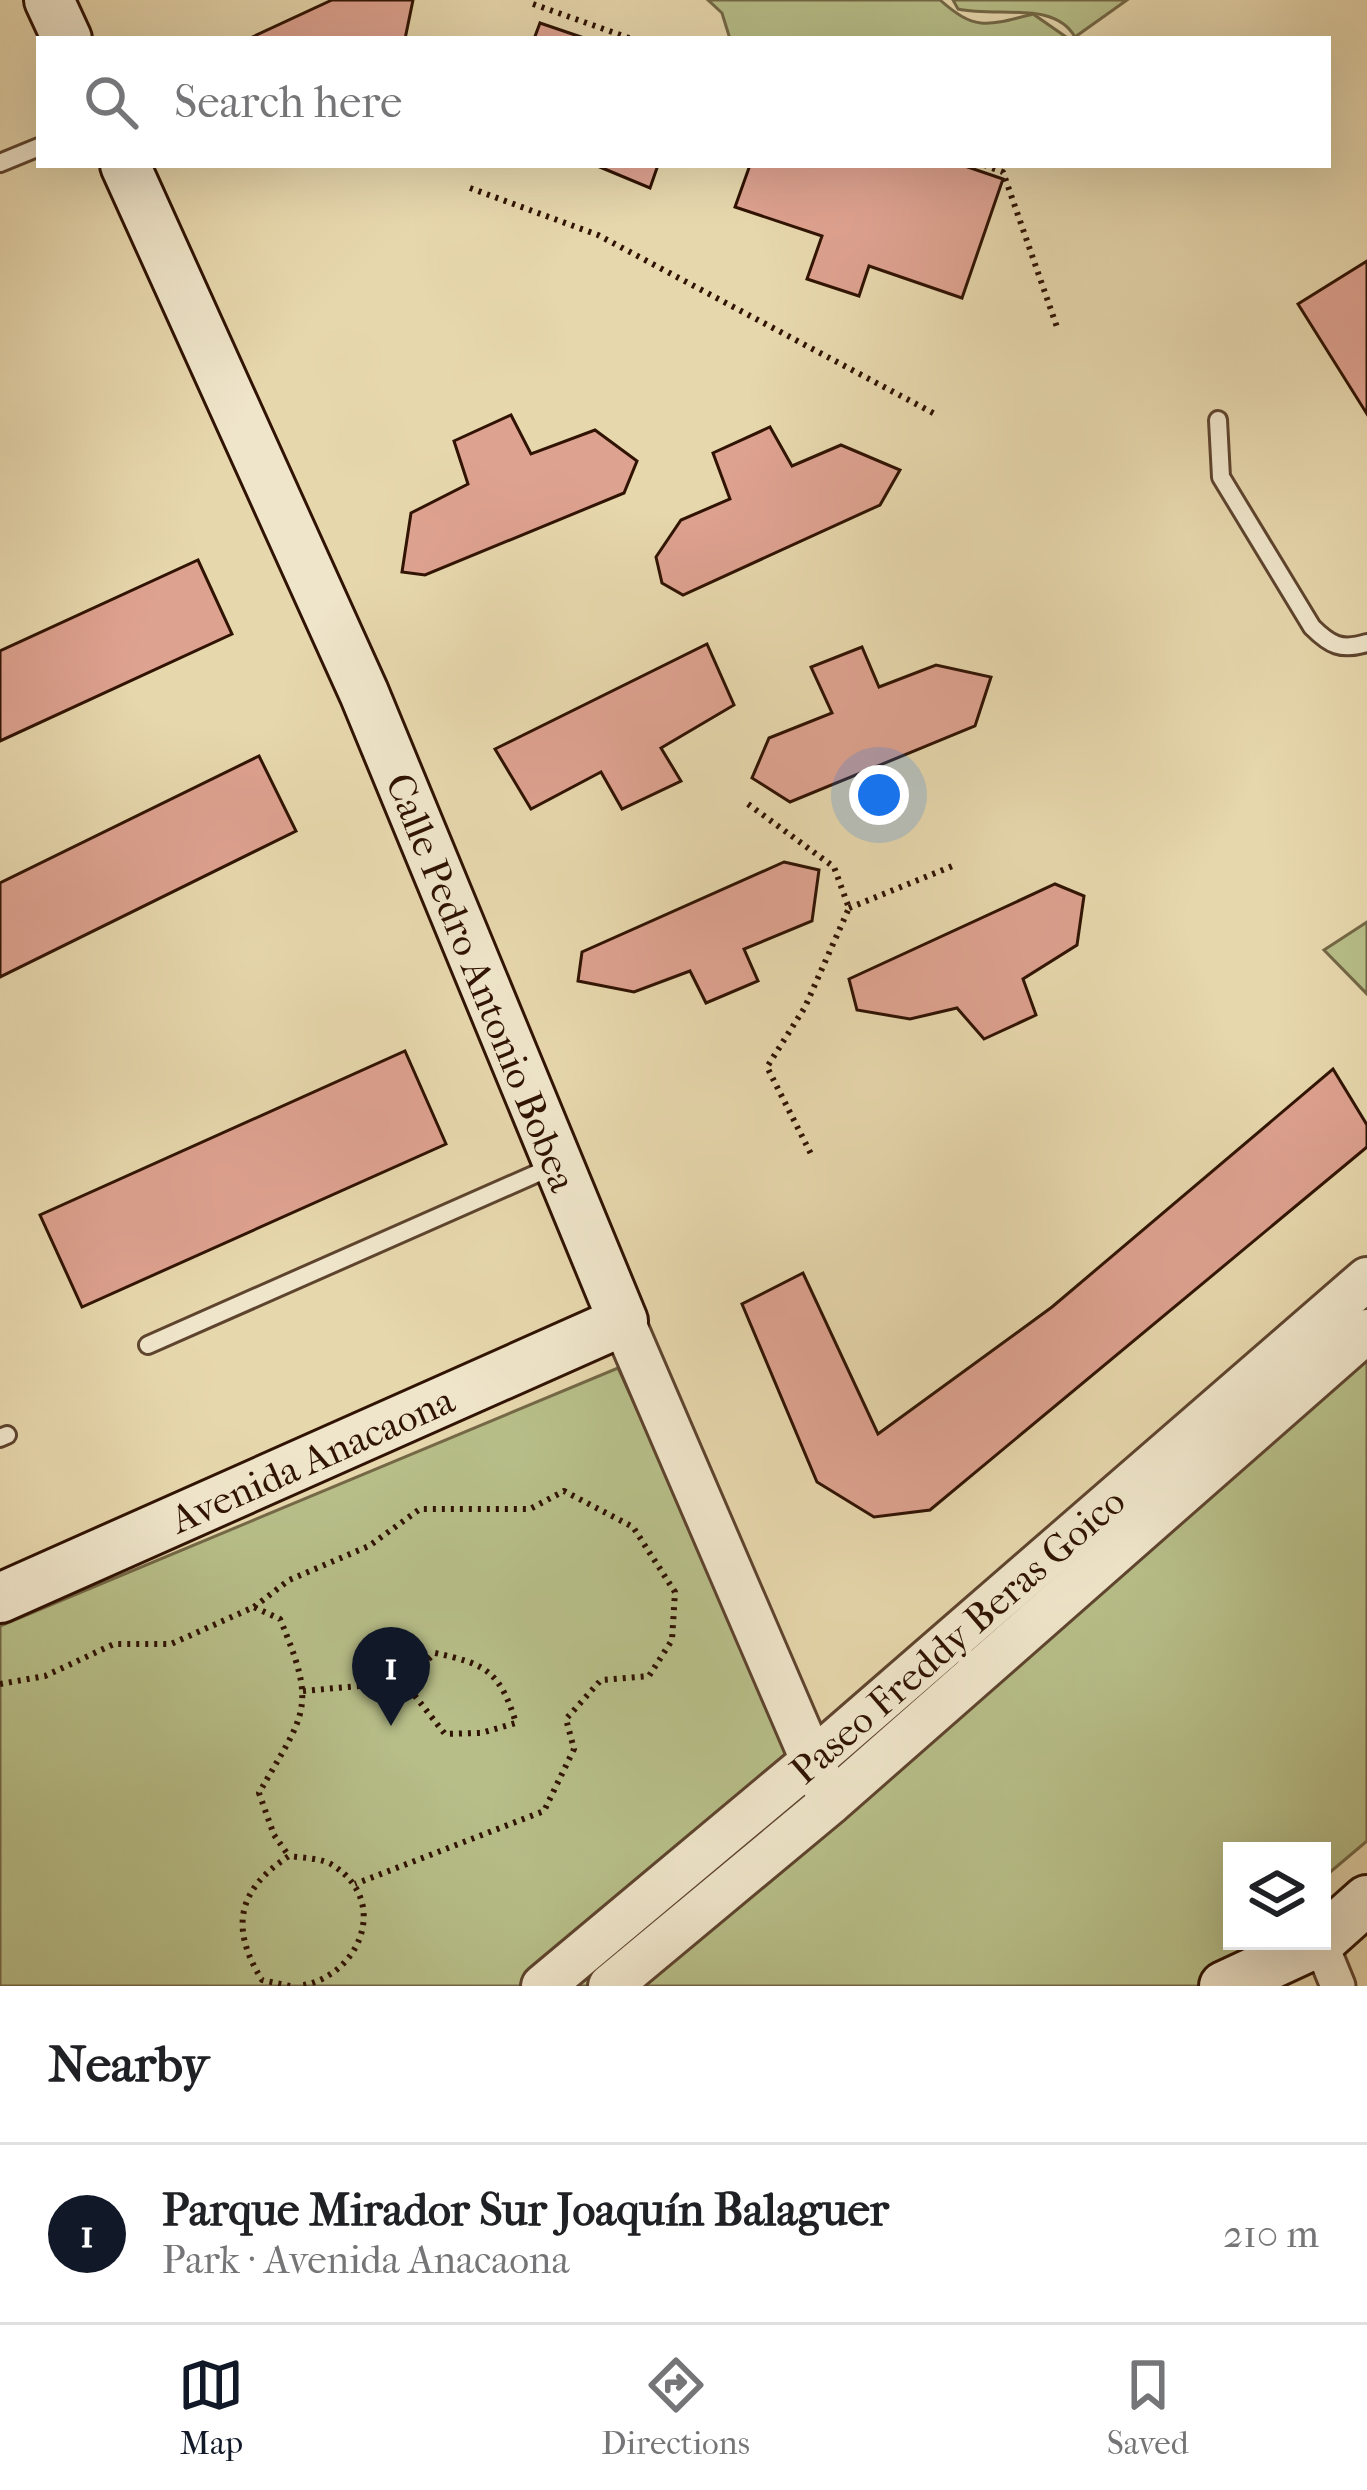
<!DOCTYPE html>
<meta charset="utf-8">
<style>
body{margin:0;font-family:"IM FELL French Canon",serif;background:#f2f2f2;color:#202124}
.controls{position:absolute;right:36px;bottom:36px;display:grid;overflow:hidden;border-radius:0px;box-shadow:0 12px 48px #0002}
.controls button{width:108px;height:108px;display:grid;place-items:center;padding:0;border:0;border-bottom:3px solid #e0e0e0;background:#fff;color:#202124;font:60px sans-serif}
.you{position:absolute;left:879px;top:795px;width:42px;height:42px;margin:-30px;border:9px solid #fff;border-radius:50%;background:#1a73e8;box-shadow:0 0 0 18px #1a73e833}
.badge{display:grid;place-items:center;width:78px;height:78px;border-radius:50%;background:#111827;color:#fff;font-size:39px;font-weight:700}
.pin{position:absolute;translate:-50% -99px;filter:drop-shadow(0 3px 6px #0008)}
.pin::after{content:'';position:absolute;top:63px;width:42px;height:36px;background:inherit;clip-path:polygon(0 0,100% 0,50% 100%)}
.list{margin:0;padding:0;list-style:none}
h2{display:flex;justify-content:space-between;align-items:center;height:156px;margin:0;padding:0 48px;font-size:51px}
h2 small{font-size:39px;font-weight:400;color:#757577}
.list li{display:grid;grid-template-columns:78px 1fr auto;gap:36px;align-items:center;box-sizing:border-box;height:180px;padding:0 48px;border-top:3px solid #e0e0e0}
.list b{display:block;font-size:45px;white-space:nowrap}
.list p{margin:0;font-size:39px;white-space:nowrap;color:#757577}
.list em{font-size:39px;font-style:normal;color:#757577}
.icon{flex:none;width:66px;height:66px;fill:none;stroke:currentColor;stroke-width:2;stroke-linecap:round;stroke-linejoin:round}
.map{position:relative;flex:none;width:1367px;height:1986px;overflow:hidden}
.search{position:absolute;background:#fff;box-shadow:0 12px 48px #0002;left:36px;right:36px;top:36px;height:132px;display:flex;align-items:center;gap:30px;box-sizing:border-box;padding:0 42px;border-radius:0px;color:#757577;font-size:45px}
.sheet{height:336px;background:#fff}
nav{display:flex;justify-content:space-around;align-items:center;box-sizing:border-box;height:168px;border-top:3px solid #e0e0e0;background:#fff;font-size:33px;color:#757577}
nav a{display:grid;justify-items:center;gap:6px}
nav .on{color:#111827}
.map>svg:first-child{display:block}
.green{fill:#b7be88;stroke:#746846;stroke-width:3}
.building{fill:#dea290;stroke:#301303;stroke-width:3}
.lines{fill:none;stroke-linecap:round;stroke-linejoin:round}
.service-casing{stroke:#5e442e;stroke-width:22}
.minor-casing{stroke:#5e442e;stroke-width:39}
.tertiary-casing{stroke:#5e442e;stroke-width:48}
.secondary-casing{stroke:#301303;stroke-width:54}
.path{stroke:#301303;stroke-width:6;stroke-dasharray:3 6;stroke-linecap:butt}
.service{stroke:#efe5ca;stroke-width:16}
.minor{stroke:#efe5ca;stroke-width:33}
.tertiary{stroke:#efe5ca;stroke-width:42}
.secondary{stroke:#efe5ca;stroke-width:48}
.labels{text-anchor:middle;stroke-width:12;stroke-linejoin:round;paint-order:stroke}
.street-label{font-size:39px;fill:#301303;stroke:#efe5ca}
</style>
<div class="map">
<svg width="1367" height="1986" viewBox="0 0 1367 1986">
<rect width="100%" height="100%" fill="#e7d7ad"/>
<filter id="stains"><feTurbulence type="fractalNoise" baseFrequency=".00167" numOctaves="4"/><feColorMatrix values="0 0 0 0 .2 0 0 0 0 .09 0 0 0 0 .02 0 0 0 .5 -.17"/></filter>
<radialGradient id="worn" r=".72"><stop offset=".6" stop-color="#630" stop-opacity="0"/><stop offset="1" stop-color="#630" stop-opacity=".3"/></radialGradient>
<g class="green">
<path d="M708 0H940C975 31 987 26 1033 14L1069 39H730L722 13Z"/>
<path d="M953 0H1127L1075 37C1054 0 998 18 958 9Z"/>
<path d="M1367 922V994L1324 950Z"/>
<path d="M1367 1356V1841L1322 1879V1851H1232V1941H1251L1199 1986H0V1626L618 1368 826 1824Z"/>
</g>
<g class="building">
<path d="M332 0H413L405 39H248Z"/>
<path d="M540 23 587 39H534Z"/>
<path d="M595 165H658L650 188Z"/>
<path d="M750 165H962L1003 179 962 298 869 266 859 296 807 279 822 236 735 207Z"/>
<path d="M1367 261V414L1298 304Z"/>
<path d="M511 415 531 454 595 430 637 461 624 493 425 575 402 572 411 513 468 484 454 441Z"/>
<path d="M770 427 792 466 841 445 900 470 880 505 683 595 662 583 656 557 681 520 730 499 713 453Z"/>
<path d="M198 560 232 634 0 741V651Z"/>
<path d="M707 644 734 705 661 748 681 781 622 809 601 772 531 809 495 749Z"/>
<path d="M862 647 879 687 936 665 991 677 975 726 790 802 752 778 769 738 832 713 811 667Z"/>
<path d="M259 756 296 831 0 977V883Z"/>
<path d="M784 862 819 870 812 921 744 949 758 981 706 1003 690 971 634 992 578 981 582 952Z"/>
<path d="M1055 884 1084 896 1077 945 1023 979 1036 1015 984 1039 957 1008 910 1019 857 1010 849 979Z"/>
<path d="M405 1051 446 1144 82 1307 40 1215Z"/>
<path d="M1333 1069 1367 1125V1147L930 1510 874 1517 817 1482 742 1304 803 1273 878 1434 1052 1307Z"/>
</g>
<g class="lines">
<defs>
<g id="service">
<path d="M0 163 39 147"/>
<path d="M1218 420 1221 477 1312 627C1330 645 1341 651 1367 643"/>
<path d="M148 1345 556 1165"/>
<path d="M0 1438 7 1435"/>
</g>
<path id="minor" d="M1320 1942 1338 1986"/>
<g id="tertiary">
<path d="M623 1321 822 1783"/>
<path d="M543 1986 812 1761 1367 1279"/>
<path d="M610 1986 831 1802 1367 1331"/>
</g>
<g id="secondary">
<path d="M49 0 67 39"/>
<path d="M0 1598 623 1321 364 693 125 165"/>
<path d="M1322 1940 1367 1900"/>
<path d="M1224 1986 1321 1941"/>
</g>
</defs>
<use href="#service" class="service-casing"/>
<use href="#minor" class="minor-casing"/>
<use href="#tertiary" class="tertiary-casing"/>
<use href="#secondary" class="secondary-casing"/>
<g class="path">
<path d="M533 4 632 39"/>
<path d="M984 165 1003 172 1058 330"/>
<path d="M470 188 598 235 935 414"/>
<path d="M748 804 834 867 849 908 805 1007 767 1067 811 1154"/>
<path d="M849 908 955 865"/>
<path d="M254 1607 289 1580 369 1546 420 1509H530L564 1491 633 1527 675 1592 672 1640 649 1676 601 1680 566 1719 574 1749 544 1811 355 1884"/>
<path d="M0 1684 45 1676 114 1644H171L254 1607 280 1619C318 1709 305 1712 259 1793L274 1835 289 1856"/>
<path d="M303 1691 404 1682 435 1653C487 1664 500 1672 516 1723L481 1733 445 1734 404 1682"/>
<path d="M290 1986 262 1980C229 1927 238 1889 289 1856 303 1858 323 1858 334 1866 392 1904 357 1979 298 1986"/>
</g>
<use href="#service" class="service"/>
<use href="#minor" class="minor"/>
<use href="#tertiary" class="tertiary"/>
<use href="#secondary" class="secondary"/>
</g>
<g class="labels">
<g class="street-label">
<text transform="translate(482 982) rotate(68)" y="14">Calle Pedro Antonio Bobea</text>
<text transform="translate(312 1459) rotate(-24)" y="14">Avenida Anacaona</text>
<text transform="translate(957 1635) rotate(-41)" y="14">Paseo Freddy Beras Goico</text>
</g>
</g>
<rect width="100%" height="100%" filter="url(#stains)"/>
<rect width="100%" height="100%" fill="url(#worn)"/>
</svg>
<div class="controls">
<button><svg class="icon" aria-label="layers" viewBox="0 0 24 24"><path d="M12 4l9 5-9 5-9-5zM3 14l9 5 9-5"/></svg></button>
</div>
<div class="you"></div>
<div class="pin badge" style="left:391px;top:1726px">1</div>
<div class="search"><svg class="icon" aria-label="search" viewBox="0 0 24 24"><circle cx="10" cy="10" r="6"/><path d="M15 15l6 6"/></svg>Search here</div>
</div>
<section class="sheet">
<h2>Nearby<small></small></h2>
<ul class="list">
<li><span class="badge">1</span><div><b>Parque Mirador Sur Joaquín Balaguer</b><p>Park · Avenida Anacaona</p></div><em>210 m</em></li>
</ul>
</section>
<nav>
<a class="on"><svg class="icon" aria-label="map" viewBox="0 0 24 24"><path d="M3 6l6-2 6 2 6-2v14l-6 2-6-2-6 2zM9 4v14M15 6v14"/></svg>Map</a>
<a><svg class="icon" aria-label="directions" viewBox="0 0 24 24"><path d="M12 3l9 9-9 9-9-9zM9 14v-3h6M13 9l2 2-2 2"/></svg>Directions</a>
<a><svg class="icon" aria-label="saved" viewBox="0 0 24 24"><path d="M7 4h10v16l-5-4-5 4z"/></svg>Saved</a>
</nav>
